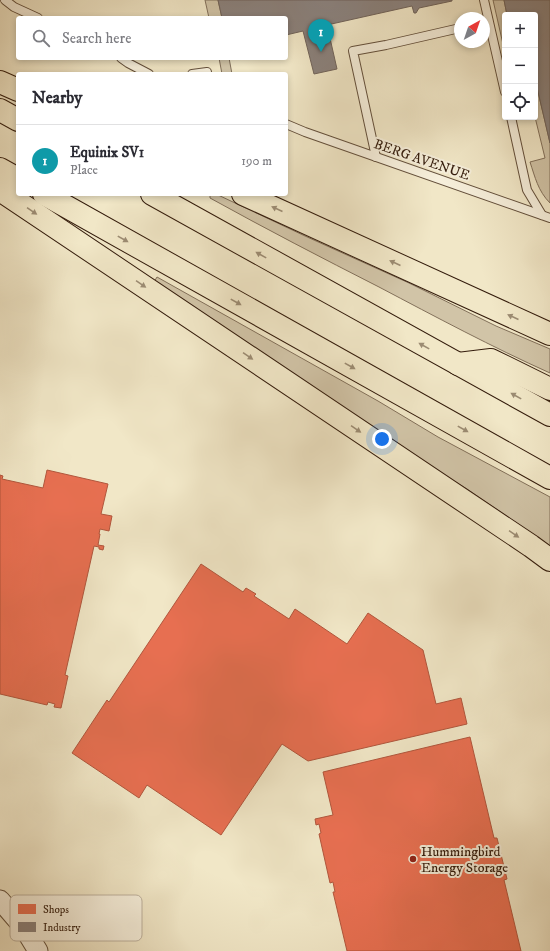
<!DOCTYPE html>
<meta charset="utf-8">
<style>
body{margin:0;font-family:"IM FELL DW Pica",serif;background:#f2f2f3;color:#2b2b33}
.controls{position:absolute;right:12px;top:12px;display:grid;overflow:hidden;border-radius:4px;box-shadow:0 2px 6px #0003}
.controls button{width:36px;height:36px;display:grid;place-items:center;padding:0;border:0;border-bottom:1px solid #e1e1e2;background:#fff;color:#2b2b33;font:20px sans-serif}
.compass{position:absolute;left:454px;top:12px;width:36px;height:36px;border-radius:50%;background:#fff;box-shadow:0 2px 6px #0003;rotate:40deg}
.you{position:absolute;left:382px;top:439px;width:14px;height:14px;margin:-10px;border:3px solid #fff;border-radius:50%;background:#1a73e8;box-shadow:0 0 0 6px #1a73e833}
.badge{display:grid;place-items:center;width:26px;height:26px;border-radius:50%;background:#b45309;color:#fff;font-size:13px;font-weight:700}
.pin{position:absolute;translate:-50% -33px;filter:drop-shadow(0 1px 2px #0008)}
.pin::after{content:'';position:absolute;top:21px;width:14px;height:12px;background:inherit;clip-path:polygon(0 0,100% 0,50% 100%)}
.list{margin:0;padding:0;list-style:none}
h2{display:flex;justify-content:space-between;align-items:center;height:52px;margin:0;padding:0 16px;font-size:17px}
h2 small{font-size:13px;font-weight:400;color:#7c7c81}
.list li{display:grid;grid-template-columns:26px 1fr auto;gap:12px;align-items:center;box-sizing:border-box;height:72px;padding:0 16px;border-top:1px solid #e1e1e2}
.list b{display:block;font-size:15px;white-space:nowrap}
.list p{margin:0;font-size:13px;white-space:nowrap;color:#7c7c81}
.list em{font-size:13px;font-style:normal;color:#7c7c81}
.icon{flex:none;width:22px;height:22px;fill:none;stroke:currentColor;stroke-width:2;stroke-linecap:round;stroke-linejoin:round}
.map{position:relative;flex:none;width:550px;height:951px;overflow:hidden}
.search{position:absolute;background:#fff;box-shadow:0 2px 6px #0003;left:16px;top:16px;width:272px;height:44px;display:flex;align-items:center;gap:10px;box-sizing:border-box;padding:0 14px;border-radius:4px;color:#7c7c81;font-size:15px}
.panel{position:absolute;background:#fff;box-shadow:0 2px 6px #0003;left:16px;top:72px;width:272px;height:124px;border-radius:4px}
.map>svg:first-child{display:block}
.green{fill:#d1c4a7;stroke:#82705a}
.shops{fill:#e76f51;stroke:#b1563c}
.industry{fill:#8a817c;stroke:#70635a}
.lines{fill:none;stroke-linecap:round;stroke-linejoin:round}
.service-casing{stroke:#634f3b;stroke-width:10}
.tertiary-casing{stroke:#634f3b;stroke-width:21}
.motorway-casing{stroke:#341c0c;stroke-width:24}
.service{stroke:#f6efdb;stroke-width:8}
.tertiary{stroke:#f6efdb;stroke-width:19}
.motorway{stroke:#f1e7c7;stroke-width:22}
.oneway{fill:#9c8c73}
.poi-dot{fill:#8f2418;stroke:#f6efdb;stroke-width:1.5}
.labels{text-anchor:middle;stroke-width:4;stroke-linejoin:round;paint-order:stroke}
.street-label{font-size:14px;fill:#341c0c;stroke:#f6efdb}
.poi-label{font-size:14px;fill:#341c0c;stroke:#f6efdb;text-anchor:start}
.key{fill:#f6efdb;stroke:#bcb09d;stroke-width:1}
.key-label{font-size:11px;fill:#341c0c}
</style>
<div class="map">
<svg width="550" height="951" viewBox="0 0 550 951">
<rect width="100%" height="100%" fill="#f1e7c7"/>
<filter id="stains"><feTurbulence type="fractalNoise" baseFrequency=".005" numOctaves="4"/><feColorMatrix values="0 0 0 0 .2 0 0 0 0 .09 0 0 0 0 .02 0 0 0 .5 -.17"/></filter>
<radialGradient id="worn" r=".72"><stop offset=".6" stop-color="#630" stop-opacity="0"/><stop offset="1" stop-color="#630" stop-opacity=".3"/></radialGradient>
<g class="green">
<path d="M205 0H218L222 18H209Z"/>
<path d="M493 0H504L507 15H505V53Z"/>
<path d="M219 58H229L232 74H222Z"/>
<path d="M535 83H536L550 143V203C538 191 535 177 530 162L545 158 535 117Z"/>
<path d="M210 194H216L305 236 409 283 496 326 550 349V373C492 347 436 317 379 287 322 258 266 229 210 198Z"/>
<path d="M157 277 378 401 438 437 550 497V546L467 489 434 469 151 287Z"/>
</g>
<g class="shops">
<path d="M47 470 108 484 101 514 112 516 109 531 100 529 99 534H100L98 545 104 546 103 550 99 549V547L94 546 65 675 68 676 61 708 54 707 55 704 48 702 47 705 0 694V475L3 476 2 479 43 488Z"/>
<path d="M201 564 243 592 246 588 256 594 254 596 289 619 295 609 347 644 368 613 423 650 436 704 461 698 467 724 308 761 282 744 221 835 147 785 139 798 72 753 107 700 109 702Z"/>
<path d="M470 737 494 838H497L507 879 504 880 521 951H347L333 892H335L333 882 330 883 319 834 321 833 319 824 316 825 315 819 333 815 323 772Z"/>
</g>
<g class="industry">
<path d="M218 0H452V1L419 8 416 13H414L412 6 327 25 337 69 314 74 303 31 286 35V18H222Z"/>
<path d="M504 0H550V143L535 79V15H507Z"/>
</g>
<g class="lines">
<defs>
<g id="service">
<path d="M5 0 14 7 38 18"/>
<path d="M484 0 505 92"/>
<path d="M121 58 128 63 149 74"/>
<path d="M192 74 207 72"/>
<path d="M511 117 527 190 542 215"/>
<path d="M286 124 305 132 550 218"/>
<path d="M376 157 353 51 386 45 460 28"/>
</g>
<path id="tertiary" d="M0 900 24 928 38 951"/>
<g id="motorway">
<path d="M0 82 18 90"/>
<path d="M0 110 18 120"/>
<path d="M0 169 18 179"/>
<path d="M0 190 531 546 550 560"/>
<path d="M44 194 550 478"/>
<path d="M152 194 550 415"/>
<path d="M243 194 550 334"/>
<path d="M458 364 491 360 550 389"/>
</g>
</defs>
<use href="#service" class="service-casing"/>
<use href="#tertiary" class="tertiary-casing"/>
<use href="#motorway" class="motorway-casing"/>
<use href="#service" class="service"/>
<use href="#tertiary" class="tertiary"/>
<use href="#motorway" class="motorway"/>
</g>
<defs><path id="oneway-solid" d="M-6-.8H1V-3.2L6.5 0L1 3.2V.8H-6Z"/></defs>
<g class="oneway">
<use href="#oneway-solid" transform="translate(277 209) rotate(-156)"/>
<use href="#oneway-solid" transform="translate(32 211) rotate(34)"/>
<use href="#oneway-solid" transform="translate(123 239) rotate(29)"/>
<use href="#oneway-solid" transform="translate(261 255) rotate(-151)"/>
<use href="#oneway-solid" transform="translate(395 263) rotate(-156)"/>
<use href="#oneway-solid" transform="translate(141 284) rotate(34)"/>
<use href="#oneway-solid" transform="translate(236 302) rotate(29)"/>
<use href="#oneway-solid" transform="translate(513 317) rotate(-156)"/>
<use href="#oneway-solid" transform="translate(424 346) rotate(-151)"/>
<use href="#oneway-solid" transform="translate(248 356) rotate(34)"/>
<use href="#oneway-solid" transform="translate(350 366) rotate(29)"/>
<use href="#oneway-solid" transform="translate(516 396) rotate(-151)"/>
<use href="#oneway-solid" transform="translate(356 429) rotate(34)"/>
<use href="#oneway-solid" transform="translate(463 429) rotate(29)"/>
<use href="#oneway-solid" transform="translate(514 534) rotate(34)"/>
</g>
<circle class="poi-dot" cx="413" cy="859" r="4"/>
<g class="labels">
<g class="street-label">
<text transform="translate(422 159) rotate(19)" y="5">BERG AVENUE</text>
</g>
<g class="poi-label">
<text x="421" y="856">Hummingbird<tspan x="421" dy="16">Energy Storage</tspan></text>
</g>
</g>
<rect x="10" y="895" width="132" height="46" rx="6" class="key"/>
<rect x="18" y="904" width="18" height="10" fill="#e76f51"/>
<rect x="18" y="922" width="18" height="10" fill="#8a817c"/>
<g class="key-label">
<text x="43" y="913">Shops</text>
<text x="43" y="931">Industry</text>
</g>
<rect width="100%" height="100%" filter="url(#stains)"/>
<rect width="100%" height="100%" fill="url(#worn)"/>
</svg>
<div class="controls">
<button>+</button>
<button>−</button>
<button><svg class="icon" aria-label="locate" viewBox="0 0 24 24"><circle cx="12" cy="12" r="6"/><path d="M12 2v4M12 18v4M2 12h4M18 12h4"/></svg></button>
</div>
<svg class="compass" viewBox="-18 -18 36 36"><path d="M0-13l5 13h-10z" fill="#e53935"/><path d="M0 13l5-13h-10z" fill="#7c7c81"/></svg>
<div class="you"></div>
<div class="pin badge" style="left:321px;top:52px;background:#0f9aa8">1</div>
<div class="search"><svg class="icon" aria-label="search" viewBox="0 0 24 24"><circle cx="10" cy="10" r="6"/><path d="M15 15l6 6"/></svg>Search here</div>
<section class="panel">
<h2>Nearby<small></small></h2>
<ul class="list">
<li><span class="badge" style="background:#0f9aa8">1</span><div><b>Equinix SV1</b><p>Place</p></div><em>190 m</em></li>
</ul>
</section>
</div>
